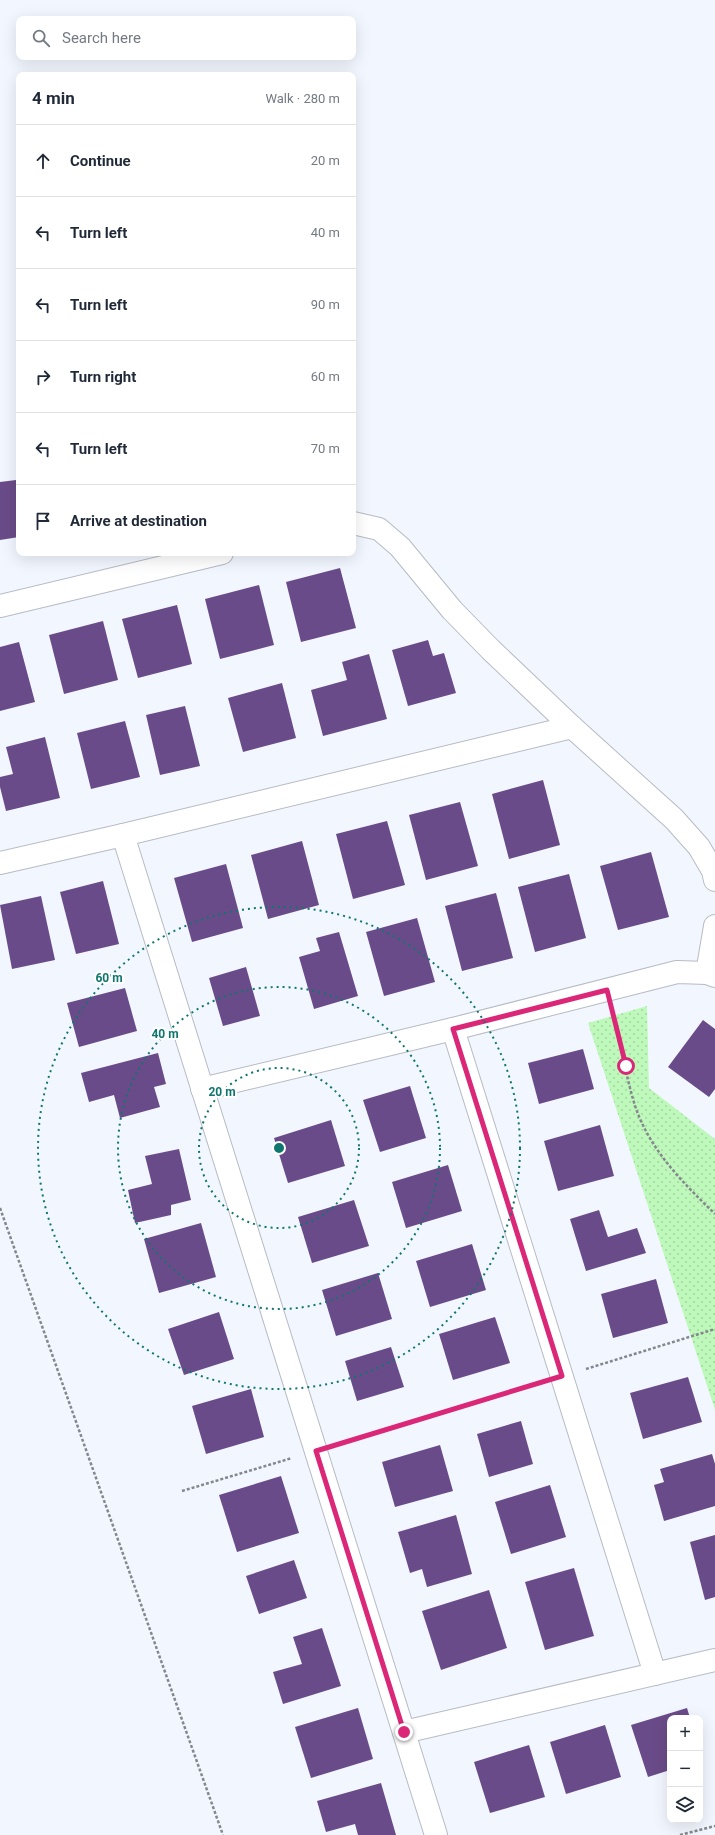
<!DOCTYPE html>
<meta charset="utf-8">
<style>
body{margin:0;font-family:Roboto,sans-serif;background:#f2f2f3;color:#1f2937}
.controls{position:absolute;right:12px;bottom:12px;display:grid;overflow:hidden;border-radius:8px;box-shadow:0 4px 16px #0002}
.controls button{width:36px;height:36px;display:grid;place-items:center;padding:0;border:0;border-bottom:1px solid #e0e1e3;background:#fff;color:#1f2937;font:20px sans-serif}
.stop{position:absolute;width:12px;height:12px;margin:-9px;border:3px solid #db2777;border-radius:50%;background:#fff}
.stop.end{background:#db2777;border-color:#fff;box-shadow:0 1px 4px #0008}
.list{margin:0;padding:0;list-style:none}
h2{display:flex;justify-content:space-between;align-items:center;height:52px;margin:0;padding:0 16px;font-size:17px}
h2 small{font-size:13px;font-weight:400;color:#747a83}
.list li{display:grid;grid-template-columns:26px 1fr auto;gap:12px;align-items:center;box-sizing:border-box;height:72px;padding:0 16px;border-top:1px solid #e0e1e3}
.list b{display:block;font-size:15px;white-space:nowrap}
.list em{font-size:13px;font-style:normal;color:#747a83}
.icon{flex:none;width:22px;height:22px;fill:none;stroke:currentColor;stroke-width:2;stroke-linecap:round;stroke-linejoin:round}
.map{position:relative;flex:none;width:715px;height:1835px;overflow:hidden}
.search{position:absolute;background:#fff;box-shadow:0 4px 16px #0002;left:16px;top:16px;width:340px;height:44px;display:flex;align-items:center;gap:10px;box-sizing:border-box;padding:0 14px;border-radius:8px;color:#747a83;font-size:15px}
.panel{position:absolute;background:#fff;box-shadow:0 4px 16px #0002;left:16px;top:72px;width:340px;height:484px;border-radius:8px}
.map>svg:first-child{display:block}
.park{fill:url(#park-dots)}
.building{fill:#6a4b89}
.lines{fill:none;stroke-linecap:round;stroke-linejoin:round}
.minor-casing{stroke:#b7bbc3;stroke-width:24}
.path{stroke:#84888d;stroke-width:2.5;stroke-dasharray:3 2;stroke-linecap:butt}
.minor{stroke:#fff;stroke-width:22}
.route{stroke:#db2777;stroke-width:5}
.ring{fill:none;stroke:#0f766e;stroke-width:2;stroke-dasharray:2 4}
.centre{fill:#0f766e;stroke:#fff;stroke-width:2}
.ring-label{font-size:12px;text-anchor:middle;font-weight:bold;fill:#0f766e;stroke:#fff;stroke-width:4;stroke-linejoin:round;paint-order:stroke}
</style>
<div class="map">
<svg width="715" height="1835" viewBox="0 0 715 1835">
<defs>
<pattern id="park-dots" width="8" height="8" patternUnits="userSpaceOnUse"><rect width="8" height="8" fill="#bef9bb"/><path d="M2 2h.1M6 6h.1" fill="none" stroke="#a3d5a0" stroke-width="1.8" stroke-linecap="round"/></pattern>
</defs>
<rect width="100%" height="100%" fill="#f2f7ff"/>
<path class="park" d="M647 1006 649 1088 715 1139V1410L588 1023Z"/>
<g class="building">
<path d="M16 480 19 498V537L0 540V482Z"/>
<path d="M340 568 356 628 301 642 286 582Z"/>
<path d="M259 585 274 645 220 659 205 599Z"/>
<path d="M177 605 192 664 138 678 122 619Z"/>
<path d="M103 621 118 680 64 694 49 635Z"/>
<path d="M428 640 433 656 444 653 456 693 408 706 392 650Z"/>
<path d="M19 642 35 702 0 711V647Z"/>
<path d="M369 654 387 719 323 736 311 690 347 680 342 662Z"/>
<path d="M282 683 296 738 243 752 228 698Z"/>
<path d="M185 706 200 766 160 775 146 715Z"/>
<path d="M125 721 140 777 91 789 77 733Z"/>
<path d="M45 737 60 798 6 811 0 787V777L13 774 6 747Z"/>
<path d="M543 780 560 845 509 859 492 794Z"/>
<path d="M460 802 478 866 426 880 409 815Z"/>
<path d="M387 821 405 885 353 899 336 834Z"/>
<path d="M302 841 319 905 268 919 251 855Z"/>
<path d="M651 852 669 917 618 930 600 866Z"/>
<path d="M226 864 243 928 192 942 174 878Z"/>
<path d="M569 874 586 938 535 952 518 887Z"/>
<path d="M103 881 119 944 76 954 60 892Z"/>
<path d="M496 893 513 958 462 971 445 906Z"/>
<path d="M41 896 55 960 12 969 0 905Z"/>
<path d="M417 918 435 982 384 996 366 932Z"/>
<path d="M339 932 358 996 314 1009 299 957 320 951 316 938Z"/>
<path d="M246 967 260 1016 223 1026 209 978Z"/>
<path d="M125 988 137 1031 79 1047 67 1003Z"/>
<path d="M703 1020 715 1029V1089L709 1097 668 1067Z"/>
<path d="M583 1049 594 1089 539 1104 528 1063Z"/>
<path d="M158 1053 166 1084 154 1087 160 1107 120 1118 114 1095 89 1102 81 1073Z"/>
<path d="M410 1086 426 1138 380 1152 363 1100Z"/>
<path d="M331 1120 345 1166 288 1183 274 1138Z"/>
<path d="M600 1125 614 1176 558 1191 544 1141Z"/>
<path d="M179 1149 191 1200 171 1205V1215L135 1223 128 1190 152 1184 145 1156Z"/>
<path d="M448 1165 462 1211 406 1228 392 1182Z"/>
<path d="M354 1200 369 1246 312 1263 298 1217Z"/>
<path d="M599 1210 608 1237 637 1228 646 1253 586 1271 570 1219Z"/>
<path d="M201 1223 216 1277 159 1293 144 1239Z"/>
<path d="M472 1244 486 1290 430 1307 416 1261Z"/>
<path d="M378 1273 392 1319 336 1336 322 1290Z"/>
<path d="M656 1279 668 1323 613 1338 601 1294Z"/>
<path d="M219 1312 234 1359 184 1375 168 1329Z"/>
<path d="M495 1317 510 1363 453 1380 439 1334Z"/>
<path d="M391 1347 404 1387 357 1401 345 1361Z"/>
<path d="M688 1377 702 1422 643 1439 630 1393Z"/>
<path d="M251 1389 264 1437 206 1454 192 1406Z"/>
<path d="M521 1421 533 1464 489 1477 477 1434Z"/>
<path d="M440 1445 453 1491 395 1507 382 1462Z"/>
<path d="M712 1454 715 1464V1506L664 1521 654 1485 664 1482 660 1469Z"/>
<path d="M281 1476 299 1533 237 1552 219 1495Z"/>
<path d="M550 1485 566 1537 511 1554 495 1502Z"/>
<path d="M456 1515 472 1574 427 1587 422 1569 410 1573 398 1532Z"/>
<path d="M715 1535V1597L705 1600 690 1542Z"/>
<path d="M294 1560 307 1598 259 1614 246 1576Z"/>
<path d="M574 1568 594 1636 545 1650 525 1582Z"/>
<path d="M489 1590 507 1648 441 1670 422 1611Z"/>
<path d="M322 1628 341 1686 283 1704 273 1672 302 1664 293 1637Z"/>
<path d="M358 1708 373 1759 311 1778 295 1727Z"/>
<path d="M687 1708 690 1718H670V1770L648 1777 631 1725Z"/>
<path d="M605 1725 621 1777 566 1794 550 1742Z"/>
<path d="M529 1745 545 1797 490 1813 474 1762Z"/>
<path d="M381 1783 396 1835H358L355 1824 326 1832 317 1801Z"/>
</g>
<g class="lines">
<defs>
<g id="minor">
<path d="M353 523 379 529 400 547 452 610 490 649 572 727 674 819 699 847 713 871 715 880"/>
<path d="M0 606 222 553"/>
<path d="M123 835 436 1835"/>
<path d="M0 863 123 835 572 727"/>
<path d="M715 926 707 973 715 976"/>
<path d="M453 1029 655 1674"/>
<path d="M202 1089 453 1029 677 972 707 973"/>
<path d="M404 1732 715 1660"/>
</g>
</defs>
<use href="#minor" class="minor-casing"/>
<g class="path">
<path d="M613 1013C620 1042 625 1071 633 1099 646 1146 681 1181 715 1214"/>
<path d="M0 1208 223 1835"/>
<path d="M586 1369 715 1329"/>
<path d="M339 1444 539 1383"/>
<path d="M182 1491 292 1458"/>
<path d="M680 1835 715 1826"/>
</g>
<use href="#minor" class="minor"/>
</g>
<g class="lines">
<path class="route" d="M404 1732 316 1451 562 1376 453 1029 607 990 626 1066"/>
</g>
<g class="ring">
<circle cx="279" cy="1148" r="80"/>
<circle cx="279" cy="1148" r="161"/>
<circle cx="279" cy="1148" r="241"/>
</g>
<circle cx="279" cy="1148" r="6" class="centre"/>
<g class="ring-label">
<text x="109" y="982">60 m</text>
<text x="165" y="1038">40 m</text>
<text x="222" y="1096">20 m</text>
</g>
</svg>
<div class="controls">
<button>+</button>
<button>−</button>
<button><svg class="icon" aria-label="layers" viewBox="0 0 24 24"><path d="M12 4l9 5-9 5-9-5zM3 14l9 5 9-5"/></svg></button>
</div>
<div class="stop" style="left:626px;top:1066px"></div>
<div class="stop end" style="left:404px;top:1732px"></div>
<div class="search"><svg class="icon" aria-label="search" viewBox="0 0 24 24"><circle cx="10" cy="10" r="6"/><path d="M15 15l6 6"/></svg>Search here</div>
<section class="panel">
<h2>4 min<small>Walk · 280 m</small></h2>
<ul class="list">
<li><svg class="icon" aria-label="ahead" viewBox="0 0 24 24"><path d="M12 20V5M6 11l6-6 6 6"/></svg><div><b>Continue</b></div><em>20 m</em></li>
<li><svg class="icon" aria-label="left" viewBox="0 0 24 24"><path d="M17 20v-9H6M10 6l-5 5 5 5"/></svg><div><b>Turn left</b></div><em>40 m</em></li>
<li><svg class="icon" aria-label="left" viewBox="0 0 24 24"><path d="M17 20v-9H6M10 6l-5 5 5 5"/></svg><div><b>Turn left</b></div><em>90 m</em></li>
<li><svg class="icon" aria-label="right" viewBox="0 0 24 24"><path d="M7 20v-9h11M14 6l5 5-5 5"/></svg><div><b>Turn right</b></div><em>60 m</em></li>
<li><svg class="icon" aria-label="left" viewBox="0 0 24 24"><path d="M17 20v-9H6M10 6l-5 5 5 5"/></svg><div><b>Turn left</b></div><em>70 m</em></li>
<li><svg class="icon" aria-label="arrive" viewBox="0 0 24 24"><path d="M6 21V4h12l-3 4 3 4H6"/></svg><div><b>Arrive at destination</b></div></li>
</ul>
</section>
</div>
